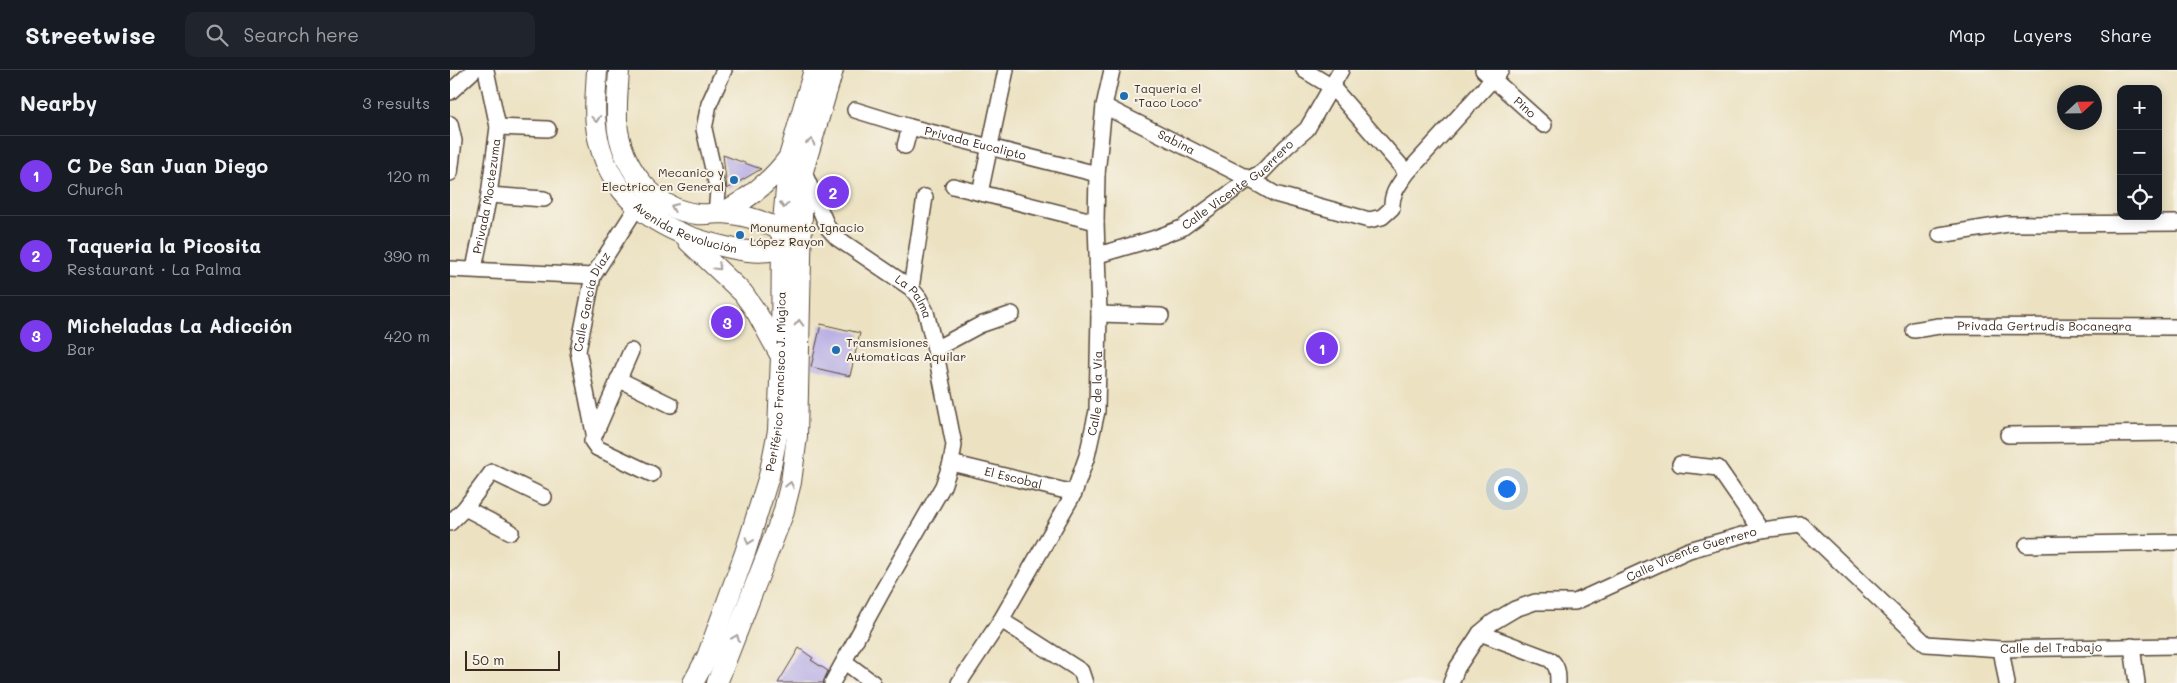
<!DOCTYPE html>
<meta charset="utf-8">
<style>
body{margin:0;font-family:Mali,sans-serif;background:#20242c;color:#f1f3f6}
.controls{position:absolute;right:15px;top:15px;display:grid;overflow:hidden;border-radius:10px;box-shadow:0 2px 12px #0003}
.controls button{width:45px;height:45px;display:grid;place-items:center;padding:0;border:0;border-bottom:1px solid #363941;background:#171b24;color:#f1f3f6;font:25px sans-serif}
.compass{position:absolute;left:1607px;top:15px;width:45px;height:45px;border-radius:50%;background:#171b24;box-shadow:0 2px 12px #0003;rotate:68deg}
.scale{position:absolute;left:15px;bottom:12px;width:95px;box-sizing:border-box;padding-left:5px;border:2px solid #3b2a1e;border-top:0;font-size:14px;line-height:18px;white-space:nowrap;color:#3b2a1e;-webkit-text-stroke:4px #f7f3e8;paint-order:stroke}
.you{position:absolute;left:1056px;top:418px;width:18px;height:18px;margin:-12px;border:4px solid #fff;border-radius:50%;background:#1a73e8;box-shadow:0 0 0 8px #1a73e833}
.badge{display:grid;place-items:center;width:32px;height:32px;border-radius:50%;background:#7c3aed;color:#fff;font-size:16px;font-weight:700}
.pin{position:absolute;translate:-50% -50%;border:2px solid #fff;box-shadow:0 1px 5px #0006}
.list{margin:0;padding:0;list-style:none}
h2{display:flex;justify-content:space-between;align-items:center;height:65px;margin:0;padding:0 20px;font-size:21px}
h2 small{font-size:16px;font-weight:400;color:#9ea1a6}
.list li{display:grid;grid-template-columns:32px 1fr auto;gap:15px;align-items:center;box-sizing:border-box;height:80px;padding:0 20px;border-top:1px solid #363941}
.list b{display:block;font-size:19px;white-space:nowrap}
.list p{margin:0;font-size:16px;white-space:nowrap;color:#9ea1a6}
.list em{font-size:16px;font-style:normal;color:#9ea1a6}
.icon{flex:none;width:28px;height:28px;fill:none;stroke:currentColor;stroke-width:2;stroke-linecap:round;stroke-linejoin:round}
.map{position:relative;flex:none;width:1727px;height:613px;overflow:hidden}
header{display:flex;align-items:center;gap:30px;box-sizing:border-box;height:70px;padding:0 25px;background:#171b24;border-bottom:1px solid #363941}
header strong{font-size:24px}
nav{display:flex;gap:28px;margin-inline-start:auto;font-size:18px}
.search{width:350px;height:45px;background:#20242c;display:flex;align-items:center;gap:12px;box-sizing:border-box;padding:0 18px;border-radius:10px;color:#9ea1a6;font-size:19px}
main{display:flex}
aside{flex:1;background:#171b24}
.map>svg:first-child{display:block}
.built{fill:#e1d4f3}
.building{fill:#b9b0e5}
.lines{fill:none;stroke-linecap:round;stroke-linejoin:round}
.minor-casing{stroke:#564637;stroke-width:18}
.major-casing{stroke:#564637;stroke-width:22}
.minor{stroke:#fff;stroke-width:15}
.major{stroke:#fff;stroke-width:20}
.oneway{stroke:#a79f9a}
.poi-dot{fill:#1f6fb2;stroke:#f7f3e8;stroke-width:2}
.labels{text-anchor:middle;stroke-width:4;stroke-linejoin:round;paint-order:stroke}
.poi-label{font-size:12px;fill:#3b2a1e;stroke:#f7f3e8;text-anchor:start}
.street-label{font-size:12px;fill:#3b2a1e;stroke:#f7f3e8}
</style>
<header>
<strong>Streetwise</strong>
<div class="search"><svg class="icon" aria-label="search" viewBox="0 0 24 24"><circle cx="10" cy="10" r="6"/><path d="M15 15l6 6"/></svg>Search here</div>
<nav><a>Map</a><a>Layers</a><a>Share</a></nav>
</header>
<main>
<aside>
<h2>Nearby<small>3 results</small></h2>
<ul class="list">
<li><span class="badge">1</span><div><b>C De San Juan Diego</b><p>Church</p></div><em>120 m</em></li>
<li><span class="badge">2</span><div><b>Taqueria la Picosita</b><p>Restaurant · La Palma</p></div><em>390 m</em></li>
<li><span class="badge">3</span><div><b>Micheladas La Adicción</b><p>Bar</p></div><em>420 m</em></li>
</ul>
</aside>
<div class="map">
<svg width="1727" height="613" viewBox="0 0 1727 613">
<rect width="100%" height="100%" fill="#f7f3e8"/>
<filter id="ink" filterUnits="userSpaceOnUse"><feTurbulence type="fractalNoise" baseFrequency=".02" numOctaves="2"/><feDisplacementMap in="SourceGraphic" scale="10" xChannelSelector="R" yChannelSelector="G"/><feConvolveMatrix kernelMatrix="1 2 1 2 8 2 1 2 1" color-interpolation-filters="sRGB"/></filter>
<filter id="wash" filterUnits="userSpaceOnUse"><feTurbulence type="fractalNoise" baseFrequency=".0096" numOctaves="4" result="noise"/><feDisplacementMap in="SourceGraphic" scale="20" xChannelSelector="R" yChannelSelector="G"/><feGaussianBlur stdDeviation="1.12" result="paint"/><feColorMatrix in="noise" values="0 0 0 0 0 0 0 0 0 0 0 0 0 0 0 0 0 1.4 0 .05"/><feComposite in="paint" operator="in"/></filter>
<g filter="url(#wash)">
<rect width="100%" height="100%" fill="#ece2c2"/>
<path class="built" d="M350 573 384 601 377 613H323Z"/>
<g id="blocks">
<g class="building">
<path d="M273 85 311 99 277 119Z"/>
<path d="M371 254 410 263 400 306 361 297Z"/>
<path d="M349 578 363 588 361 590 378 601 373 613H328Z"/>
</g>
</g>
</g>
<g filter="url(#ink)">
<use href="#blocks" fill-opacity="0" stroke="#564637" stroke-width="1"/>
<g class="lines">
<defs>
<g id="minor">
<path d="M854 0 882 17 957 103"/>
<path id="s1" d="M1033 0 1094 55"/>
<path d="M0 22 24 0"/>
<path id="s2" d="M654 36 799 109 825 124 919 150 932 147 942 138C941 123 949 115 957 103L1051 0"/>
<path id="s3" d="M405 40 460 57 647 104"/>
<path d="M0 54 4 71 0 103"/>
<path d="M48 57 98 59"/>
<path d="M455 76 460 57"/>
<path id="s4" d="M355 105 378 158 387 168 461 218 469 228 476 242 485 279 504 375 501 393 493 416 433 520 382 613"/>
<path d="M503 116 646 152"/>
<path d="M530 123 556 0"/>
<path d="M39 125 94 129"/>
<path d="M266 144 268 121 254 59 259 34 274 0"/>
<path d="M1490 165 1558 154 1727 153"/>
<path id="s5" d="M648 185 703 169 732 158 799 109 812 102 836 77 857 59 891 0"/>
<path d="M0 199 143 206"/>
<path id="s6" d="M24 199 39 125 48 57 36 0"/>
<path d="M461 218 475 127"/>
<path d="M649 244 711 246"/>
<path id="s7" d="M1464 260 1489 256 1727 257"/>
<path d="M485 279 530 255 562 244"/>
<path d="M181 281 142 371 147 378 202 404"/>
<path d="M168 309 221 335"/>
<path id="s8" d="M144 363 128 281 143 206 187 137"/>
<path d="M1558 365 1727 363"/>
<path id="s9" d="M501 393 624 423"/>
<path d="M1230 394 1268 398 1311 460"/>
<path d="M15 438 61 462"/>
<path d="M0 453 15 438 42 402 94 427"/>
<path d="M1577 475 1727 472"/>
<path d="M551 550 631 601 635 613"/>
<path d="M1030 563 1099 589C1108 595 1108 603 1108 613"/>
<path d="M1682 576 1687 613"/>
<path d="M1551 579 1557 613"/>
<path d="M395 592 423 613"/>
<path id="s10" d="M509 613 551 550 624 423 637 386 647 341 649 244 646 152 647 104 654 36 662 0"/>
<path id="s11" d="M1001 613 1007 598 1030 563 1043 552 1065 539 1085 532H1125L1239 480 1311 460 1351 455 1476 574 1551 579 1727 576"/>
</g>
<g id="major">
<path id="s12" d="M147 0C146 22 143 46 148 68 163 136 217 165 280 178 299 182 326 186 341 171"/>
<path d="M169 0C168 20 165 41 168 61 175 100 204 139 247 144 255 145 265 143 273 143 294 145 325 152 339 169"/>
<path d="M272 143C298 129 321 112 339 87"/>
<path d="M238 171 293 223 307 243 329 283"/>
<path id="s13" d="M243 613 257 587 295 483 319 406 328 361 331 286 332 162 339 87 364 0"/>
<path d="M267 613 333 444 341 412 347 366 353 101 383 0"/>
</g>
</defs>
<use href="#minor" class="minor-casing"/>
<use href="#major" class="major-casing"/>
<use href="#minor" class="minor"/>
<use href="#major" class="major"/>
</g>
<defs><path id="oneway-chevron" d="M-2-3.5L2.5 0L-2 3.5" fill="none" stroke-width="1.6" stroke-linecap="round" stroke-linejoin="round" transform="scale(1.25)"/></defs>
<g class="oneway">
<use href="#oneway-chevron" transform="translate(146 49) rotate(85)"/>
<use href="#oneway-chevron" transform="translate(361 72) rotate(-73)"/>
<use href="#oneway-chevron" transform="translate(334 135) rotate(95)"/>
<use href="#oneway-chevron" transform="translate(224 137) rotate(-157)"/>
<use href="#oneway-chevron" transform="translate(268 197) rotate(44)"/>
<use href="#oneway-chevron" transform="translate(349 253) rotate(-89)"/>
<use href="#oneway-chevron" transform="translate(340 415) rotate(-78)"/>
<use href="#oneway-chevron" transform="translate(299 471) rotate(109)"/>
<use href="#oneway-chevron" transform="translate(286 568) rotate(-68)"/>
</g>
</g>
<g class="poi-dot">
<circle cx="674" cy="26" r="5"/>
<circle cx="284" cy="110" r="5"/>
<circle cx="290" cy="165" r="5"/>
<circle cx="386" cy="280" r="5"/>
</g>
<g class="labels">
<g class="poi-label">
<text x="684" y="23">Taqueria el<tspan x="684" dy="14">"Taco Loco"</tspan></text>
<text x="274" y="107" text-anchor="end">Mecanico y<tspan x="274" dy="14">Electrico en General</tspan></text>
<text x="300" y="162">Monumento Ignacio<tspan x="300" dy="14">López Rayon</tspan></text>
<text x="396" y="277">Transmisiones<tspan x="396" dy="14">Automaticas Aquilar</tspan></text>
</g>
<g class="street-label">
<text dy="4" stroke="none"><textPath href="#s1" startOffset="56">Pino</textPath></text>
<text dy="4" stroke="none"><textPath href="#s3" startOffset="125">Privada Eucalipto</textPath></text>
<text dy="4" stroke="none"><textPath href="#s2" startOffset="81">Sabina</textPath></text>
<text dy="4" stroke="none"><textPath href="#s5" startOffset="159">Calle Vicente Guerrero</textPath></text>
<text dy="4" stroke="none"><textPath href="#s6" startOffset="74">Privada Moctezuma</textPath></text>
<text dy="4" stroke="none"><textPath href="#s12" startOffset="202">Avenida Revolución</textPath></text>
<text dy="4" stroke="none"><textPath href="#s4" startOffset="169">La Palma</textPath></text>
<text dy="4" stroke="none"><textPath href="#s8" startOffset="135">Calle García Díaz</textPath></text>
<text dy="4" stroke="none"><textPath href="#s7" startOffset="131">Privada Gertrudis Bocanegra</textPath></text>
<text dy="4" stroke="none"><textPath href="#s13" startOffset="316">Periférico Francisco J. Múgica</textPath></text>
<text dy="4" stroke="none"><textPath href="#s10" startOffset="325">Calle de la Vía</textPath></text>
<text dy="4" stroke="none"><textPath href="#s9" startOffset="64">El Escobal</textPath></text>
<text dy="4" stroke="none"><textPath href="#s11" startOffset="288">Calle Vicente Guerrero</textPath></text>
<text dy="4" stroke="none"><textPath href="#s11" startOffset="700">Calle del Trabajo</textPath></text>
</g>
</g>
</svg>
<div class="controls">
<button>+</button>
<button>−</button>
<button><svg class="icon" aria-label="locate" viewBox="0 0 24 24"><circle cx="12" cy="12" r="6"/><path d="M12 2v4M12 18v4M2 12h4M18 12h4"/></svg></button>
</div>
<svg class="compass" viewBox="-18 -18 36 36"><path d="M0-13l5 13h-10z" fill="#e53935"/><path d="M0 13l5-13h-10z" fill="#9ea1a6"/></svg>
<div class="scale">50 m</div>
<div class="you"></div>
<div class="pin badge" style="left:872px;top:278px">1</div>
<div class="pin badge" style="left:383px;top:122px">2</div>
<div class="pin badge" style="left:277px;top:252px">3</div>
</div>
</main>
